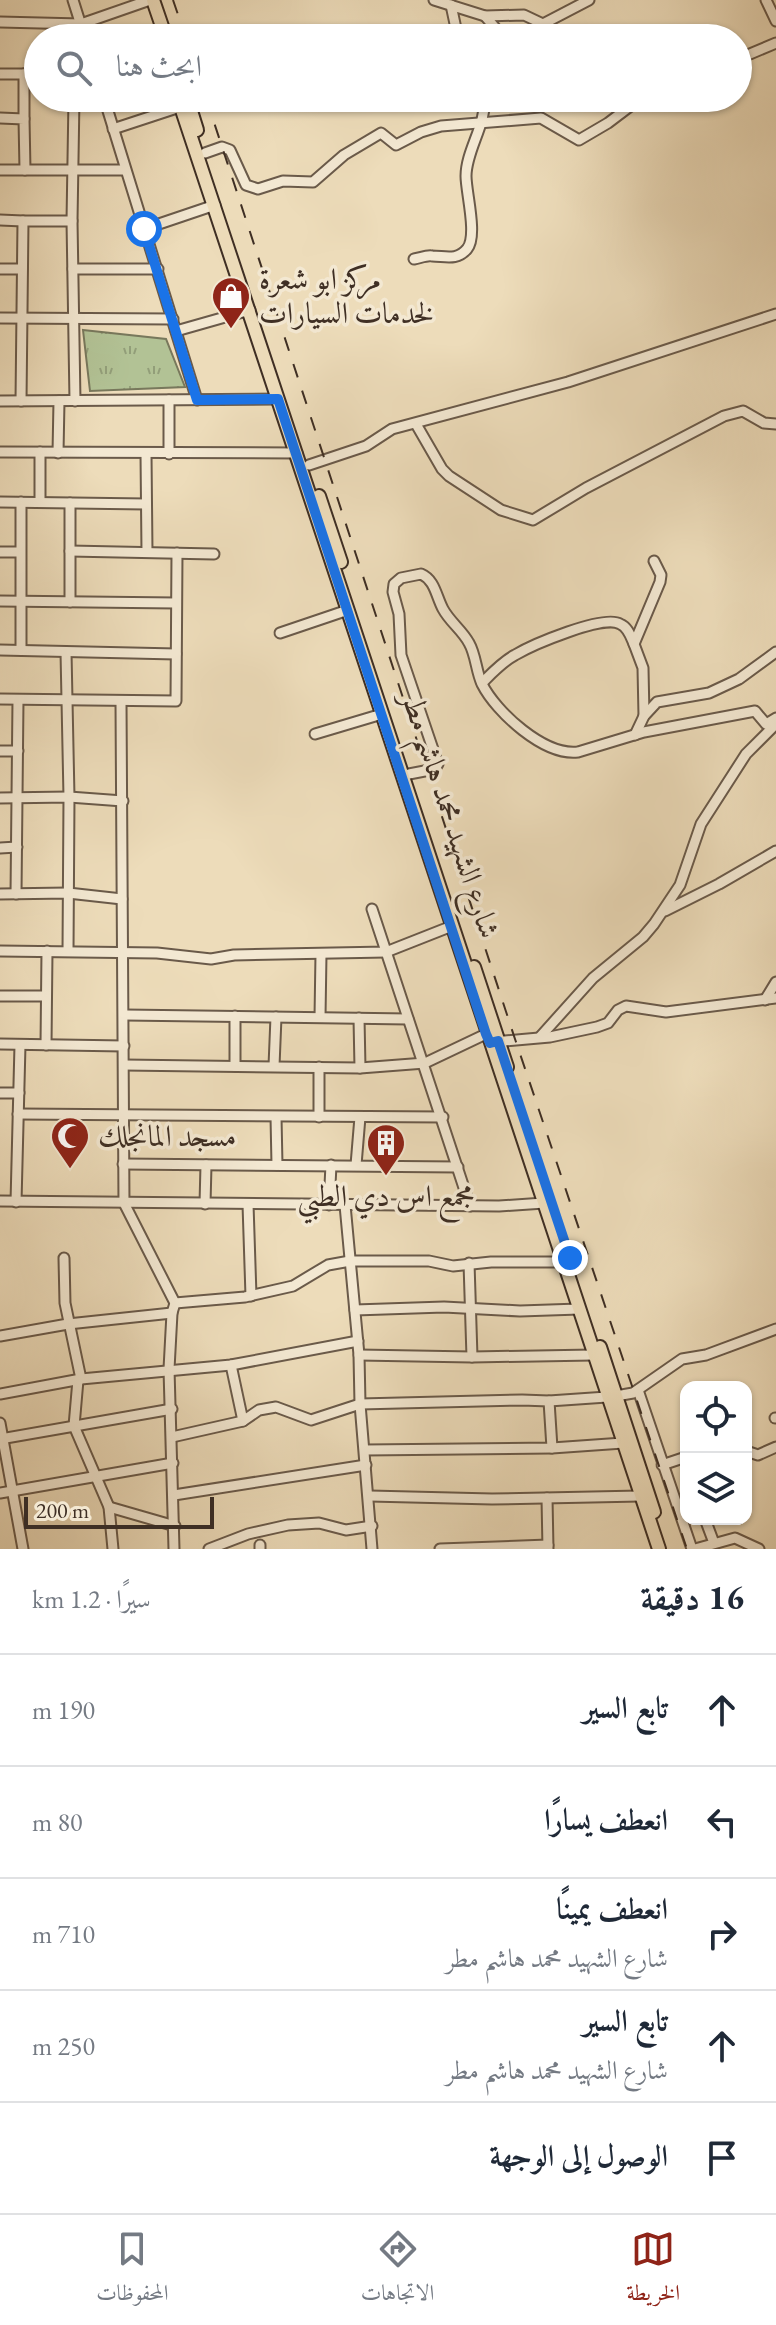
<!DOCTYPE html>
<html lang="ar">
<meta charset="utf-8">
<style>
body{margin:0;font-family:"EB Garamond",Amiri,serif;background:#f2f2f3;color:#1f2937;direction:rtl}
.controls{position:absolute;right:24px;bottom:24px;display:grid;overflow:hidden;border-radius:16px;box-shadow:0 2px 6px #0004}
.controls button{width:72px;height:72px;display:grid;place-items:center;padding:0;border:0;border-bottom:2px solid #e0e1e3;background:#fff;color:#1f2937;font:40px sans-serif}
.scale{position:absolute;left:24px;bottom:20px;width:190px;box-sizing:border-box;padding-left:8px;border:4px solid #3f2f24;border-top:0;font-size:22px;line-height:28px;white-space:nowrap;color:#3f2f24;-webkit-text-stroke:6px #f3e8d2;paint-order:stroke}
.stop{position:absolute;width:24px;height:24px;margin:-18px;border:6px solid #1a73e8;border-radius:50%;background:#fff}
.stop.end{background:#1a73e8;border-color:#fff;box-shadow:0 2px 8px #0008}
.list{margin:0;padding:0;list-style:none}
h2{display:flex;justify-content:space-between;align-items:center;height:104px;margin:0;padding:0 32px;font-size:34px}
h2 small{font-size:26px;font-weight:400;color:#747a83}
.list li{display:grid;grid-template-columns:52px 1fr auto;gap:24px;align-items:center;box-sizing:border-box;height:112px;padding:0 32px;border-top:2px solid #e0e1e3}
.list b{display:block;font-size:30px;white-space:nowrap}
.list p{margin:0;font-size:26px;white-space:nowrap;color:#747a83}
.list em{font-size:26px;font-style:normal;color:#747a83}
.icon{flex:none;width:44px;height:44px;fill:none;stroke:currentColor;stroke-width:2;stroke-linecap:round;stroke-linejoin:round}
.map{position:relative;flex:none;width:776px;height:1549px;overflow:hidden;direction:ltr}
.search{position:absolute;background:#fff;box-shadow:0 2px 6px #0004;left:24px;right:24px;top:24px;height:88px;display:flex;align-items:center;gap:20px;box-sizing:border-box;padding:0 28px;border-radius:44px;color:#747a83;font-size:30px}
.sheet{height:664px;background:#fff}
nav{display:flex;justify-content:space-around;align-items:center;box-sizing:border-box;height:112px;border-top:2px solid #e0e1e3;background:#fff;font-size:22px;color:#747a83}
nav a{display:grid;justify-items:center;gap:4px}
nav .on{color:#8f2418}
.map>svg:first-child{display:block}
.park{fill:url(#park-tufts);stroke:#78785c;stroke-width:2}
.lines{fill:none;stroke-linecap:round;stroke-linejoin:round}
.minor-casing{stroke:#6a5a4a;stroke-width:13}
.major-casing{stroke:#3f2f24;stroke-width:16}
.minor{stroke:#f3e8d2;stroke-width:9}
.major{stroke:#eddcba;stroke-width:12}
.rail{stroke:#3f2f24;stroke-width:2;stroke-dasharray:14 14;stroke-linecap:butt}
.route{stroke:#1a73e8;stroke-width:10}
.labels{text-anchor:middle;stroke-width:7;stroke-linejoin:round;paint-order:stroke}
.poi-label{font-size:30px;fill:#3f2f24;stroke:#f3e8d2;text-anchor:start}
.street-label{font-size:30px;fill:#3f2f24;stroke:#f3e8d2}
</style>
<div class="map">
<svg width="776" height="1549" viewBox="0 0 776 1549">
<defs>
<pattern id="park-tufts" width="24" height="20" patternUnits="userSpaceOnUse" patternTransform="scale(2)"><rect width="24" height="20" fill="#b2c295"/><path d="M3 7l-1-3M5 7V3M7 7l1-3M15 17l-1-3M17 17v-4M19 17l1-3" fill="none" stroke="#929e79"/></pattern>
</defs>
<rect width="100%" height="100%" fill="#eddcba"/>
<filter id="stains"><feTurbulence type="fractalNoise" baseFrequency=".0025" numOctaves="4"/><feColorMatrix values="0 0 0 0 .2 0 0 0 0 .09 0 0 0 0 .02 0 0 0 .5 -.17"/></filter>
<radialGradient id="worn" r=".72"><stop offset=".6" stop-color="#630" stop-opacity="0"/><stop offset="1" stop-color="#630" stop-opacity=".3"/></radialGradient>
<path class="park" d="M83 330 166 339 185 387 90 391Z"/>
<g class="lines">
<defs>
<g id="minor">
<path d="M73 0 85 38"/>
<path d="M434 0 485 16 524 15 543 24 589 0"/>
<path d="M766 0 776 21"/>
<path d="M451 5 458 38"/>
<path d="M485 16 504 38"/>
<path d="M0 22 81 24 147 1"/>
<path d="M738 59 776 43"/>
<path d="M0 74H24"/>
<path d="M74 98 72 221 75 401"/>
<path d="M104 98 197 400"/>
<path d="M613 98 622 112"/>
<path d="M0 118 24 119 25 170"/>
<path d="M24 119V74L38 72"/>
<path d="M113 129 186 105"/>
<path d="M205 153 222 147 230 150 246 185 258 189 283 181 313 182 344 155 381 133 396 145 421 132 441 126 541 118 579 140 608 123 641 98"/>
<path d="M0 170H125"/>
<path d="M0 220 23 221"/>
<path d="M144 229 215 205"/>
<path d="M414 259C420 258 427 255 432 256 445 256 457 261 467 249 478 236 466 193 466 176 466 150 487 124 484 98"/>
<path d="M0 269H22"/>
<path d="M73 269H158"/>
<path d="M0 318 173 319"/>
<path d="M176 331 250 310"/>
<path d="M0 401 278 399"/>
<path d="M21 401 23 221H72"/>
<path d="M416 424 442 469 449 476 501 510 533 520 586 488 724 416 743 411 764 423 776 424"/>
<path d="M0 452 297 453"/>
<path d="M58 453 59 401"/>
<path d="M146 454 147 552"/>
<path d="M169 454V400"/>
<path d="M309 465 366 446 392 429 568 382 776 314"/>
<path d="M0 502 146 504"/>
<path d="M21 502V650"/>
<path d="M40 502V452"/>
<path d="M70 503V602"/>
<path d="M70 551 214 554"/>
<path d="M0 552H20"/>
<path d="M0 601 176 603"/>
<path d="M280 633 348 610"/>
<path d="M0 650 176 654"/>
<path d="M66 652 69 797 68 951"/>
<path d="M482 683C492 673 502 662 515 655 532 645 604 614 620 624 628 627 631 637 634 644"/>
<path d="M0 699 176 701 177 553"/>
<path d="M121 702 124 1203 175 1303 172 1313 169 1369 174 1549"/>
<path d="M644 716 643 668 634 644 660 582 661 575 654 561"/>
<path d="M315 734 382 714"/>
<path d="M635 735 644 716 657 702 709 693 739 679 776 652"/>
<path d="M0 751H18"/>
<path d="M409 774 435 769 438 764 401 655 399 614 393 592 394 584 401 578 421 574C435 580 436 596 443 609 450 622 462 630 469 643 476 655 476 671 482 684 496 712 544 756 578 752L644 732 755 711 766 724 776 718"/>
<path d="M0 798 69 797 123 801"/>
<path d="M0 848 17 847"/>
<path d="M0 894 68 893 122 899"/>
<path d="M16 894 18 700"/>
<path d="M372 909 470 1206"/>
<path d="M665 911 719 884 776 851"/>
<path d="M0 951 157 953 211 959 234 955 386 952 452 926"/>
<path d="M0 996H46"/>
<path d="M765 1000 776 982"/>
<path d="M125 1015 408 1019"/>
<path d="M235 1016V1066"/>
<path d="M320 1017 321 954"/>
<path d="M359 1018 360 1068"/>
<path d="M540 1037 593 978 643 937 654 924 680 885 701 824 746 754 776 724"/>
<path d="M493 1042 550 1037 597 1027 608 1023 618 1010 626 1006 666 1012 776 998"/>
<path d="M0 1044 124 1046"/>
<path d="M46 1045 47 951"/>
<path d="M124 1065 360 1068 425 1063 486 1034"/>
<path d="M274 1066 276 1017"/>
<path d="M0 1093H19"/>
<path d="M18 1114 443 1117"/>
<path d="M276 1117 277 1165"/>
<path d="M319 1117V1067"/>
<path d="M123 1164 458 1167"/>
<path d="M356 1165 360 1117"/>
<path d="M0 1201 499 1206 544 1203"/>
<path d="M16 1202 20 1045"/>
<path d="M205 1204 206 1165"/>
<path d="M248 1204 251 1296"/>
<path d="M329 1205 331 1165"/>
<path d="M345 1205 359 1355 360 1404 372 1549"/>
<path d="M64 1258 65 1303 81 1379"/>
<path d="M469 1263 472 1357"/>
<path d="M175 1303 245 1297 293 1286 328 1265 350 1261H429L453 1266 491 1262H563"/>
<path d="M355 1310 444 1307 520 1311 579 1309"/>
<path d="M0 1336 68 1324 172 1313"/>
<path d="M359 1355 472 1357 593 1355"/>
<path d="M231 1365 243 1421"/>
<path d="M78 1380 74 1426 109 1507 113 1549"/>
<path d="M638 1390 692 1549"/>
<path d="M0 1394 81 1379 231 1365 358 1341"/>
<path d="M616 1396 633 1393 682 1359 706 1355 776 1329"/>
<path d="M549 1401 552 1448"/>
<path d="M775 1418H776"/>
<path d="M0 1423 23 1549"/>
<path d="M172 1437 243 1421 259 1410 276 1407 311 1420 360 1404 522 1400 549 1401 607 1397"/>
<path d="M0 1439 172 1409"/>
<path d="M365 1450 552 1448 623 1443"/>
<path d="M746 1451 758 1455 776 1447"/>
<path d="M662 1465 686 1457"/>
<path d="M0 1493 173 1463"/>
<path d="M174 1495 366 1465"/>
<path d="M370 1496 492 1499 640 1496"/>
<path d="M547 1498 548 1549"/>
<path d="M109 1507 175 1526"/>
<path d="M705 1519 714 1543"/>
<path d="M260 1545V1549"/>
<path d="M209 1549 248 1534 288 1525 319 1523 346 1530 372 1526"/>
<path d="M440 1549 548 1545"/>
<path d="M695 1549 735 1538 759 1549"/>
</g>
<g id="major">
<path d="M153 0 166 38"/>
<path d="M178 98 659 1549"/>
<path d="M187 98 197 130"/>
<path d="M319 496 341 562"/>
<path d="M474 967 507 1067"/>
<path d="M600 1347 654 1512"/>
</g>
</defs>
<use href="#minor" class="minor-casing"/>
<use href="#major" class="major-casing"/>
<use href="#minor" class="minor"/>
<use href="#major" class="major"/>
<g class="rail">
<path d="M173 0 186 38"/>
<path d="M206 98 515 1039 687 1549"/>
</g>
</g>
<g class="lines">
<path class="route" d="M144 229 197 400 278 399 486 1034 490 1043 498 1041 570 1258"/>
</g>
<defs>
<symbol id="shop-pin" viewBox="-11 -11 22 30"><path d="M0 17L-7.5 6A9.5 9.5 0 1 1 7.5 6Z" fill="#8f2418" stroke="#f3e8d2"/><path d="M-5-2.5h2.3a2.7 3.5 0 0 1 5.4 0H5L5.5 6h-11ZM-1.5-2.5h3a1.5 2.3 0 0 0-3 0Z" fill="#fff"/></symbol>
<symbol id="mosque-pin" viewBox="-11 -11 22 30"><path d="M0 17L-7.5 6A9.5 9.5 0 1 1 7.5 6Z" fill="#8f2418" stroke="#f3e8d2"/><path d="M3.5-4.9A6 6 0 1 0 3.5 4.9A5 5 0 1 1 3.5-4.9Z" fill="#fff"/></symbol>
<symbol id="building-pin" viewBox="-11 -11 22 30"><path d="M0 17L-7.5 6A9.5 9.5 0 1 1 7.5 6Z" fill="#8f2418" stroke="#f3e8d2"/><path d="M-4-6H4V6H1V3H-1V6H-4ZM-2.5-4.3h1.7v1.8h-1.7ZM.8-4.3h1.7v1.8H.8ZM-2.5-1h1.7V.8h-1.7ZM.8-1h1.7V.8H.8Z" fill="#fff"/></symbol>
</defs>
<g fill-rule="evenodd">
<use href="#shop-pin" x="209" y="274" width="44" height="60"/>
<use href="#mosque-pin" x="48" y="1114" width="44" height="60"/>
<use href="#building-pin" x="364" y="1121" width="44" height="60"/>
</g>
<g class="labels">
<g class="poi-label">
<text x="259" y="289">مركز ابو شعرة<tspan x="259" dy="34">لخدمات السيارات</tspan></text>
<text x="98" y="1146">مسجد المانجلك</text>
<text x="386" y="1206" text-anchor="middle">مجمع اس دي الطبي</text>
</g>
<g class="street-label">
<text transform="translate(451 815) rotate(72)" y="10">شارع الشهيد محمد هاشم مطر</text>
</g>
</g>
<rect width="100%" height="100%" filter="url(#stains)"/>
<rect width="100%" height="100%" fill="url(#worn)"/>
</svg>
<div class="controls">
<button><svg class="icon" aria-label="locate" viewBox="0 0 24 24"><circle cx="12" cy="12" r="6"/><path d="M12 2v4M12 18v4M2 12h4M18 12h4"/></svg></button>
<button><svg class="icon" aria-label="layers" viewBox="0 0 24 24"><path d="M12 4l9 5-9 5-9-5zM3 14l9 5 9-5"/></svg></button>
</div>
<div class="scale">200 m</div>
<div class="stop" style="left:144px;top:229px"></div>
<div class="stop end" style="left:570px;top:1258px"></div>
<div class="search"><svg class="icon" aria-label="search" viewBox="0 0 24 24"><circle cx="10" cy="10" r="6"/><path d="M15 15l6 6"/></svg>ابحث هنا</div>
</div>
<section class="sheet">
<h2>16 دقيقة<small>سيرًا · 1.2 km</small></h2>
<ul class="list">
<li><svg class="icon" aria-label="ahead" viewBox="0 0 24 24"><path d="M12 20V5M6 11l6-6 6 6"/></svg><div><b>تابع السير</b></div><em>190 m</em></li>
<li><svg class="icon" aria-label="left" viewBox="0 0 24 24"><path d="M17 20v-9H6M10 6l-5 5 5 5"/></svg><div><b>انعطف يسارًا</b></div><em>80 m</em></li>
<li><svg class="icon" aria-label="right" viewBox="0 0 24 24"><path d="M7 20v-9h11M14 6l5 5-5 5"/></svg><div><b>انعطف يمينًا</b><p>شارع الشهيد محمد هاشم مطر</p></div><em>710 m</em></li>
<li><svg class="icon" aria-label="ahead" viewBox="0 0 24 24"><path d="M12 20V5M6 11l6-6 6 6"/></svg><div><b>تابع السير</b><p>شارع الشهيد محمد هاشم مطر</p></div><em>250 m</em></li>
<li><svg class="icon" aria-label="arrive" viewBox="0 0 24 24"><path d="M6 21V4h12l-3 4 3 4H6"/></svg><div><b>الوصول إلى الوجهة</b></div></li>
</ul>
</section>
<nav>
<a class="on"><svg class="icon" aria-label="map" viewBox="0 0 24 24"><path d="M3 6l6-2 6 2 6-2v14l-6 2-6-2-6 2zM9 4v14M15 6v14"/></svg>الخريطة</a>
<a><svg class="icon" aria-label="directions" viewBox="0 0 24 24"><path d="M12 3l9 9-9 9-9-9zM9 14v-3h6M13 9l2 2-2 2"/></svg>الاتجاهات</a>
<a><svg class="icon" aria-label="saved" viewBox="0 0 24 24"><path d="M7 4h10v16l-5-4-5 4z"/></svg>المحفوظات</a>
</nav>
